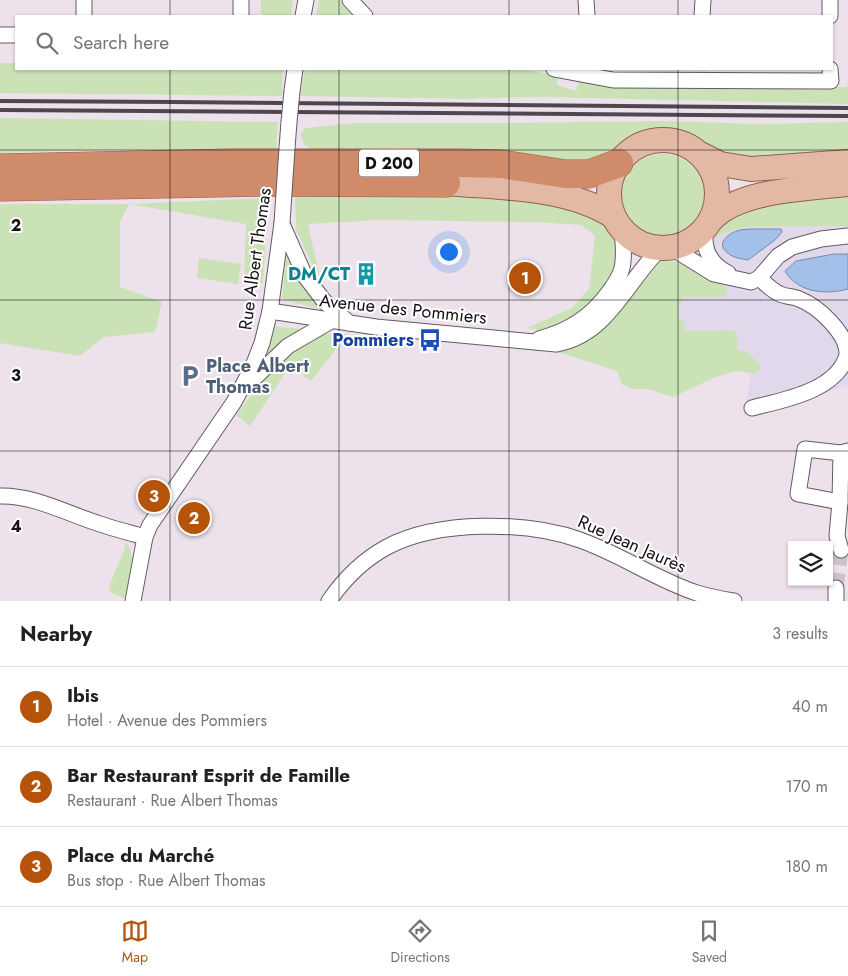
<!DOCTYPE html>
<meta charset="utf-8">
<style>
body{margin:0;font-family:Jost,sans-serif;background:#f2f2f2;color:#202124}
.controls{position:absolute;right:15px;bottom:15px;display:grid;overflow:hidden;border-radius:0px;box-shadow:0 1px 4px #0004}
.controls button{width:45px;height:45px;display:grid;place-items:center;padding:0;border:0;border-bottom:1px solid #e0e0e0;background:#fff;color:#202124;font:25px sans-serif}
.you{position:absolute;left:448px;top:251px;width:18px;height:18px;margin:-12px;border:4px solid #fff;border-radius:50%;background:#1a73e8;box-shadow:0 0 0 8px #1a73e833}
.badge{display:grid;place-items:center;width:32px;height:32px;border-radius:50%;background:#b45309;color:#fff;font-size:16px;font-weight:700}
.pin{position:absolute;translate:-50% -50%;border:2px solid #fff;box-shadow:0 1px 5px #0006}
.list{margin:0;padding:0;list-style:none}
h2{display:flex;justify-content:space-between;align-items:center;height:65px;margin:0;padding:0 20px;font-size:21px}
h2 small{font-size:16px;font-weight:400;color:#757577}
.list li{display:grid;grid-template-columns:32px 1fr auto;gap:15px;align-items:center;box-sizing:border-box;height:80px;padding:0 20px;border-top:1px solid #e0e0e0}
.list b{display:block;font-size:19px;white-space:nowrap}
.list p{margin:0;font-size:16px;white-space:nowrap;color:#757577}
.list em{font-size:16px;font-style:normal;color:#757577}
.icon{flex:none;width:28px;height:28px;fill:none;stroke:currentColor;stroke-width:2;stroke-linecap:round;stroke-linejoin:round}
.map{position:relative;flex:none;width:848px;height:601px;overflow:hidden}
.search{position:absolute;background:#fff;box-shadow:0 1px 4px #0004;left:15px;right:15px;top:15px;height:55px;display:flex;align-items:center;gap:12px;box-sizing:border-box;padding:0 18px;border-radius:0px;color:#757577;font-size:19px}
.sheet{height:305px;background:#fff}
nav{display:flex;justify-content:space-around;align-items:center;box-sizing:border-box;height:70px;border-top:1px solid #e0e0e0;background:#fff;font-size:14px;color:#757577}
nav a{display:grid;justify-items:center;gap:2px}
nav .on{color:#b45309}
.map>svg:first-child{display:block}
.commercial{fill:#e1d8ec}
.green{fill:#cae2b6}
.water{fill:#a2c0e9;stroke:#778ba9}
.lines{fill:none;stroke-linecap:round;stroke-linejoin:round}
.street-tunnel{stroke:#ccc2cc;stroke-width:15;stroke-dasharray:15 8;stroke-linecap:butt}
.street-casing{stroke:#645a63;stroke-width:17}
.primary-casing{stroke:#8e604d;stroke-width:26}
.highway-casing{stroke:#8e604d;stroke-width:29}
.street{stroke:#fff;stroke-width:15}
.primary{stroke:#e3b9a6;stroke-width:24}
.highway{stroke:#d08b6b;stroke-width:28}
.rail{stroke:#4e484e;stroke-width:4}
.street-bridge-casing{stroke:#645a63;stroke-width:17;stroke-linecap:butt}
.street-bridge{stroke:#fff;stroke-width:15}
.grid{fill:none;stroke:#141014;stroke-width:1;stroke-opacity:0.55}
.labels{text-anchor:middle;stroke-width:4;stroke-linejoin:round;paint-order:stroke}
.shield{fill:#fff;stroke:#5a585a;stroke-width:1}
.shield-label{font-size:16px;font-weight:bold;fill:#141014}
.street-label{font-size:18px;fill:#141014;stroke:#fff}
.culture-label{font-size:18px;font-weight:bold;fill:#0d838f;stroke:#fff;text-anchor:end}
.transit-label{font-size:18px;font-weight:bold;fill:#164399;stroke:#fff;text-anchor:end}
.service-label{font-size:18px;font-weight:bold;fill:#4e5e75;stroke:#fff;text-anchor:start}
.grid-label{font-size:16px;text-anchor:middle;font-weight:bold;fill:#141014;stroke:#fff;stroke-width:4;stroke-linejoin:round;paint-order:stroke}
</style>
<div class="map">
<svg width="848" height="601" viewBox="0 0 848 601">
<rect width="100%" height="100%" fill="#ede2ec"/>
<path class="commercial" d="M848 226V386L744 416 751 373 755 374 737 350V334L684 331 678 316V311L684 297 690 259 706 248 714 238 723 234 744 227Z"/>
<g class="green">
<path d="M261 0H293L291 16H261Z"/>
<path d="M319 0H340L352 16H316Z"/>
<path d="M0 63H16V69H283L282 96 0 93Z"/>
<path d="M305 69H521L557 76V85L576 91 579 81 613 87H847L848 81V104L542 97 463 99 300 96Z"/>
<path d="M0 118 278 122 276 151 107 150 0 153Z"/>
<path d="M662 121 759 124 848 122V149L810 157 721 158 699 140 685 132 665 128 648 129 632 136 602 159 591 164 548 161 463 148 310 149 303 143 301 134 305 128 354 123H516Z"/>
<circle cx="663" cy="195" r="41"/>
<path d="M518 193 565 201 605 223 615 238 620 253 615 274 600 299 563 325 539 330 527 328 572 308 589 289 595 236 581 225 536 222 379 220 308 224 322 287 296 229 295 194Z"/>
<path d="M848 195V226L745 227 723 234 714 238 716 230 722 222 743 207Z"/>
<path d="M268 198 263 283 244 282 246 224 129 204 120 222V287L162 302 155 332 104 337 80 356 0 343V204H129Z"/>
<path d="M287 251 323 310 285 300 282 298Z"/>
<path d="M199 258 241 264 238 284 197 278Z"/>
<path d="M663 260C687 261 706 275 727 287L726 297H684C680 305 673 316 684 321L685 331 734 330 737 334V350L747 351 762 367 755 374 737 371 716 377 673 397 648 389H632L622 384 617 371 558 352 579 346 595 335 619 311 650 266Z"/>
<path d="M275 327 306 329 266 359 274 329Z"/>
<path d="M325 334H348L311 381 290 366 250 426 236 415 268 373 303 343Z"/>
<path d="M125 542C139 554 128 582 125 598L109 592 110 584 125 548Z"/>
</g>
<g class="water">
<path d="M756 229H781L782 232 775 240 748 260C742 259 734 258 729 254 714 244 728 233 740 230 745 229 751 229 756 229Z"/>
<path d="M834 254H848V289C826 295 798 293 785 271L796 261Z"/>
</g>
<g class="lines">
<path class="street-tunnel" d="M836 588 841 550"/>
<defs>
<g id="street">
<path d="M241 0V16"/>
<path d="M350 0 365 16"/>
<path d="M586 0 587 16"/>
<path d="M830 0V16"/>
<path d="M84 16V0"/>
<path d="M303 16 306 0"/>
<path d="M702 16 703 0"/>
<path d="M0 35H16"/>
<path d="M554 69 613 80 831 81 830 69"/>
<path d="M292 91 295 69"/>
<path d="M287 148 289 122"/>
<path d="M282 224 305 276 324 301 349 323"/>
<path d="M706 228C702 248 710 264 728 273"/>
<path d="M672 248 714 274 751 282 759 278 778 256 792 247 821 239 848 236"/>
<path d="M270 311 376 327 556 344C608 335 626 282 660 249"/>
<path d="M539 339C569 331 591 317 609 292 614 285 620 277 622 268 625 256 623 242 622 229"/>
<path d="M250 382 288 346 331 321"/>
<path d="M752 408C783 400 837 391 847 355 848 334 818 306 799 299 793 296 786 297 780 294 772 291 765 283 759 278"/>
<path d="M841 453 840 502 798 494 805 449 841 453 848 451"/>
<path d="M0 496C34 495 68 514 100 524 115 529 130 533 145 537"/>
<path d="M840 502 837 536 841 550"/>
<path d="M133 601 145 537 150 525 234 402 253 366 262 343 270 311 282 223"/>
<path d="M329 601C344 579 363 560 387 547 437 520 527 521 580 540 620 554 657 580 697 593 709 597 722 599 734 601"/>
<path d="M836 601V588"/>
</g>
<g id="primary">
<circle cx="663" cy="194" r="54"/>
<path d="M700 154 720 164 751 169 848 162"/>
<path d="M446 183C501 188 565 186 613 216"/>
<path d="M711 220C740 189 808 189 848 184"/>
</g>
<g id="highway">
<path d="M0 168 233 163H459L501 164 566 174H589L619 163"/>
<path d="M0 187 263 182 446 183"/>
</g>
</defs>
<use href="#street" class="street-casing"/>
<use href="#primary" class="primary-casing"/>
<use href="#highway" class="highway-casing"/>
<use href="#street" class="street"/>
<use href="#primary" class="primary"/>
<use href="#highway" class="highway"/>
<g class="rail">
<path d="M0 101 173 102 848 108"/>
<path d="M0 110 848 116"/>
</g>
<defs>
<g id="street-bridge">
<path d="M289 122 292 91"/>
<path d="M282 223 287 148"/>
</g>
</defs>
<use href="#street-bridge" class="street-bridge-casing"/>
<use href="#street-bridge" class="street-bridge"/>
</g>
<path class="grid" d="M170 0V16M339 0V16M509 0V16M678 0V16M170 69V601M339 69V601M509 69V601M678 69V601M0 150H848M0 300H848M0 451H848"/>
<defs>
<symbol id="building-bare" viewBox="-9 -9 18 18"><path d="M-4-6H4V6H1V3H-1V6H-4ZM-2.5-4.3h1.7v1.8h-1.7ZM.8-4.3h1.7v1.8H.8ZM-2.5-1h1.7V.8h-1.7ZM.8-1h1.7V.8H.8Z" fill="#0f9aa8" stroke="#fff" stroke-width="2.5" paint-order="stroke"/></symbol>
<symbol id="bus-bare" viewBox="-9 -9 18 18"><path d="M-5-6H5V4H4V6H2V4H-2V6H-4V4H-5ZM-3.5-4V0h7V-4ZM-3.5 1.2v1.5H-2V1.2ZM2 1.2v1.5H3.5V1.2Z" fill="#1a4fb4" stroke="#fff" stroke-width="2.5" paint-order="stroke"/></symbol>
<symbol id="parking-bare" viewBox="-9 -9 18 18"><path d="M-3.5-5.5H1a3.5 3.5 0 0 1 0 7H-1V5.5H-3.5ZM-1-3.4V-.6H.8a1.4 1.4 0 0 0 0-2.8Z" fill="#5c6f8a" stroke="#fff" stroke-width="2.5" paint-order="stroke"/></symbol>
</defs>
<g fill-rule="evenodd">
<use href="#building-bare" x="350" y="258" width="32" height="32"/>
<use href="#bus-bare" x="414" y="324" width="32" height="32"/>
<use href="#parking-bare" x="174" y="360" width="32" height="32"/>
</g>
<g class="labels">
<rect class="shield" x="359" y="149.5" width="60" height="27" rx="4"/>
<g class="shield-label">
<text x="389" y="169">D 200</text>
</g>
<g class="street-label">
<text transform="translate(255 259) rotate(-82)" y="6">Rue Albert Thomas</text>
<text transform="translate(403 309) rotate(6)" y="6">Avenue des Pommiers</text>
<text transform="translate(632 544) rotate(24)" y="6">Rue Jean Jaurès</text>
</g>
<g class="culture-label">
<text x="350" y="280">DM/CT</text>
</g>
<g class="transit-label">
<text x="414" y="346">Pommiers</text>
</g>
<g class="service-label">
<text x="206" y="372">Place Albert<tspan x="206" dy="21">Thomas</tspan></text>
</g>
</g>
<g class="grid-label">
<text x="16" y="231">2</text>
<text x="16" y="381">3</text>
<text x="16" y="532">4</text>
</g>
</svg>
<div class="controls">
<button><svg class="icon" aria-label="layers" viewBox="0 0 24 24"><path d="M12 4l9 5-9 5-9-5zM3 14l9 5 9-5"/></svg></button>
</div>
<div class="you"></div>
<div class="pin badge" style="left:525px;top:278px">1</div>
<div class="pin badge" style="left:194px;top:518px">2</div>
<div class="pin badge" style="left:154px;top:496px">3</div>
<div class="search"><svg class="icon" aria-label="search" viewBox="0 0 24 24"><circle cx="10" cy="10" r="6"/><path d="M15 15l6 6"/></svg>Search here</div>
</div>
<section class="sheet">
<h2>Nearby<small>3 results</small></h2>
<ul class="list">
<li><span class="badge">1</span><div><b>Ibis</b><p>Hotel · Avenue des Pommiers</p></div><em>40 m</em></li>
<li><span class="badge">2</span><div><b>Bar Restaurant Esprit de Famille</b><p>Restaurant · Rue Albert Thomas</p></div><em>170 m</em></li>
<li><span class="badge">3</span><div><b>Place du Marché</b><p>Bus stop · Rue Albert Thomas</p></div><em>180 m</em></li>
</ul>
</section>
<nav>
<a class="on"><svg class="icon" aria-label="map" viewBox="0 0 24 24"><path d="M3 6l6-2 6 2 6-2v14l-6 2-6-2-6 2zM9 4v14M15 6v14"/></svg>Map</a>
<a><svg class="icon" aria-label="directions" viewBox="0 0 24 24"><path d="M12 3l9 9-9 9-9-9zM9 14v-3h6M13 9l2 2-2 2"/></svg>Directions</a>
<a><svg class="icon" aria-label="saved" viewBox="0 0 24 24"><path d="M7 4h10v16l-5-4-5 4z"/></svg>Saved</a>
</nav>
